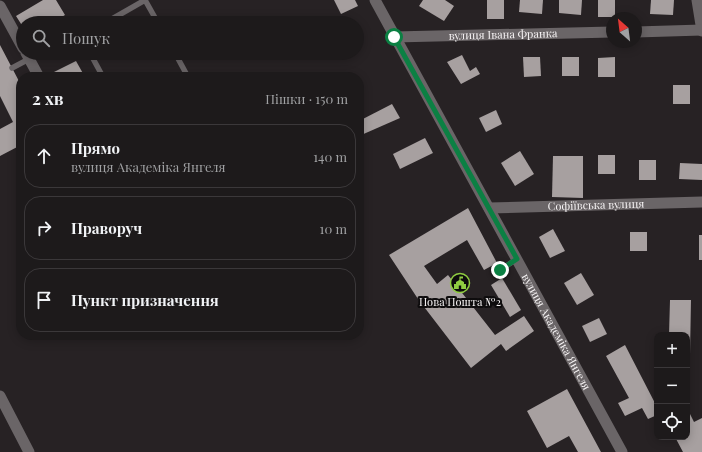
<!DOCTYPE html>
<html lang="uk">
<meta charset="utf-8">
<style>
body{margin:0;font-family:"Playfair Display",serif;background:#252324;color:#f1f3f6}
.controls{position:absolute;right:12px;bottom:12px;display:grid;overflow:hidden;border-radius:8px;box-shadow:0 2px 10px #0003}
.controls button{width:36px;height:36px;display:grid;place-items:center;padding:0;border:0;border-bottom:1px solid #3b383a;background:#1d1a1b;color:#f1f3f6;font:20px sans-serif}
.compass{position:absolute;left:606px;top:12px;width:36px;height:36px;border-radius:50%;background:#1d1a1b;box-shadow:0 2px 10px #0003;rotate:332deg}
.stop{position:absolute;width:12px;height:12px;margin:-9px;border:3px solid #0b8043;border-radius:50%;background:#fff}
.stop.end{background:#0b8043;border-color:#fff;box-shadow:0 1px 4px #0008}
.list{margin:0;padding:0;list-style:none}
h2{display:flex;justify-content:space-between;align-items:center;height:52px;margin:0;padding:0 16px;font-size:17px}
h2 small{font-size:13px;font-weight:400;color:#a0a1a3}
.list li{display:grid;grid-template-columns:26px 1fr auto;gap:12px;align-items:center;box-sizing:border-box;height:64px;margin:0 8px 8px;padding:0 8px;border:1px solid #3b383a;border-radius:16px}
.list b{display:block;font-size:15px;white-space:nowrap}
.list p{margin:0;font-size:13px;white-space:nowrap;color:#a0a1a3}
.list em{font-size:13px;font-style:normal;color:#a0a1a3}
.icon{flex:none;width:22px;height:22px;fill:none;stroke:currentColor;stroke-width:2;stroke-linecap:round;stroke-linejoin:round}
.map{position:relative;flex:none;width:702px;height:452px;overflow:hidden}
.search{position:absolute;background:#1d1a1b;box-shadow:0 2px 10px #0003;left:16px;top:16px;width:348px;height:44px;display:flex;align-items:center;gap:10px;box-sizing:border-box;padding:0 14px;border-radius:22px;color:#a0a1a3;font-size:15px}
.panel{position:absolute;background:#1d1a1b;box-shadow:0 2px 10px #0003;left:16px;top:72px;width:348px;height:268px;border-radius:16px}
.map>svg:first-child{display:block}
.building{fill:#a7a0a0}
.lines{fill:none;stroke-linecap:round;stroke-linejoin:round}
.lane{stroke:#6a6567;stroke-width:5.5}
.street{stroke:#6a6567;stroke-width:11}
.route{stroke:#0b8043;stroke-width:5}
.labels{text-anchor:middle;stroke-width:4;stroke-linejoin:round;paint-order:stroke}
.street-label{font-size:11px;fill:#f6f3f4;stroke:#0e0c0d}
.poi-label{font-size:11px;fill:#f6f3f4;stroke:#0e0c0d}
</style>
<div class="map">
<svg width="702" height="452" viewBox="0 0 702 452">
<rect width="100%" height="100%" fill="#272224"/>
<g class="building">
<path d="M43 0H56L65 15 52 23H23V27L16 16Z"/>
<path d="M334 0H355L358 6 341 14Z"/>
<path d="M423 0H445L454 6 444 21 419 6Z"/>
<rect x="487" y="0" width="17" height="19"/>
<path d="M520 0H543L542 14 519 12Z"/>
<path d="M559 0H582L581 15 559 13Z"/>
<rect x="598" y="0" width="17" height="17"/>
<path d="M651 0H674L673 15 650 14Z"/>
<path d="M0 45 21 85V145L0 156V129L13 122 0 96Z"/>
<path d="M462 55 470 71 476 67 480 74 461 84 447 62Z"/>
<path d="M523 57H540L541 76 524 77Z"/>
<rect x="562" y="57" width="17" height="19"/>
<path d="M615 57V77H598V58Z"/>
<path d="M76 61 85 77H54L52 73Z"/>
<rect x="673" y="85" width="17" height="19"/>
<path d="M392 104 400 118 359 136V121Z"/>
<path d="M496 110 502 124 486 132 479 118Z"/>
<path d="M425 138 433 153 400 169 393 154Z"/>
<path d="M520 151 534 174 515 186 501 163Z"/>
<rect x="598" y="155" width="17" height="19"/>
<path d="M553 156H583V198L552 197Z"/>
<rect x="639" y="160" width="17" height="20"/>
<path d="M680 163 702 164V180L679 179Z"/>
<path d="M468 208 497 263 484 270 467 240 424 266 437 284 448 275 495 335 524 316 534 331 506 351 501 344 471 368 418 299 389 255Z"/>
<path d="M553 229 565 251 550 258 539 237Z"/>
<rect x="630" y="232" width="17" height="19"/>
<rect x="699" y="235" width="3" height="25"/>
<path d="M581 273 594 295 577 305 564 283Z"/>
<path d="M502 278 521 310 510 317 491 285Z"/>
<path d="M670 300H691L690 354H687V335H669Z"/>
<path d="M599 318 607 334 590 342 582 326Z"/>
<path d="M625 345 657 407V415L648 419 642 408 625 416 618 403 629 398 606 356Z"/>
<path d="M567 389 601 452H578L569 436 547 448 527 411Z"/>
<path d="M690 414 694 422 702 418V452H683L675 437H687V415Z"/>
</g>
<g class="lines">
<g class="lane">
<path d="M105 23 145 0 158 23"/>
<path d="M90 53 103 77"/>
<path d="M175 53 188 77"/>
<path d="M12 68 29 59"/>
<path d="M500 270 517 259"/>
</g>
<g class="street">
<path id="s1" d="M375 0 622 452"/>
<path d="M697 0 702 31"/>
<path d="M0 6 23 48"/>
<path d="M636 32 702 30"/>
<path id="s2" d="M394 37 612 32"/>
<path d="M26 53 39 77"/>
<path id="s3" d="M489 208 702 202"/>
<path d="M0 396 29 452"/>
</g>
</g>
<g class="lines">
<path class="route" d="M394 37 517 259 500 270"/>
</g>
<defs>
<symbol id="civic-ring" viewBox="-11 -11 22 22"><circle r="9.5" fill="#0e0c0d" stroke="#90cd41" stroke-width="1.5"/><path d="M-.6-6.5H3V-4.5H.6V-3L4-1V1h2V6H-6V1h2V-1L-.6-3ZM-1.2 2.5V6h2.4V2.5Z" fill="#90cd41"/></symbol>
</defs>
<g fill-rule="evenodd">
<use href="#civic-ring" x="449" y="272" width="22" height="22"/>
</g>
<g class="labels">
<g class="street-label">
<text dy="4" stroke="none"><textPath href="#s2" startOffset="109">вулиця Івана Франка</textPath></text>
<text dy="4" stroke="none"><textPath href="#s3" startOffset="107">Софіївська вулиця</textPath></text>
<text dy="4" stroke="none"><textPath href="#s1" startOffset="378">вулиця Академіка Янгеля</textPath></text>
</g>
<g class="poi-label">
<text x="460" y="306">Нова Пошта №2</text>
</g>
</g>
</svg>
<div class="controls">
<button>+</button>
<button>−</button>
<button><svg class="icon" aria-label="locate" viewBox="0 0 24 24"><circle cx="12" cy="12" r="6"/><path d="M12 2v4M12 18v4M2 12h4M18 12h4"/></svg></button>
</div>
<svg class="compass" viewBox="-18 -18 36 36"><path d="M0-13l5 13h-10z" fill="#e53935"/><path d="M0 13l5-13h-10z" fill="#a0a1a3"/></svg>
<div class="stop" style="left:394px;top:37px"></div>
<div class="stop end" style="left:500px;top:270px"></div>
<div class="search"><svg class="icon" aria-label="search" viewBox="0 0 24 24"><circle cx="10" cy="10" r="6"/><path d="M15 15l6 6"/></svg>Пошук</div>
<section class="panel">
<h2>2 хв<small>Пішки · 150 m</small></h2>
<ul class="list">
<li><svg class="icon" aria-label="ahead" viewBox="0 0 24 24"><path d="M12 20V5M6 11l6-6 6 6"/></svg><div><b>Прямо</b><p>вулиця Академіка Янгеля</p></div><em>140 m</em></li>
<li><svg class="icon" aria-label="right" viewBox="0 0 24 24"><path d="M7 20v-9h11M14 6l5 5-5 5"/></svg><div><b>Праворуч</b></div><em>10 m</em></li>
<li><svg class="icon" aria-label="arrive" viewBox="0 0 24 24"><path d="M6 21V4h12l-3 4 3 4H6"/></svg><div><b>Пункт призначення</b></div></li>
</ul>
</section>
</div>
